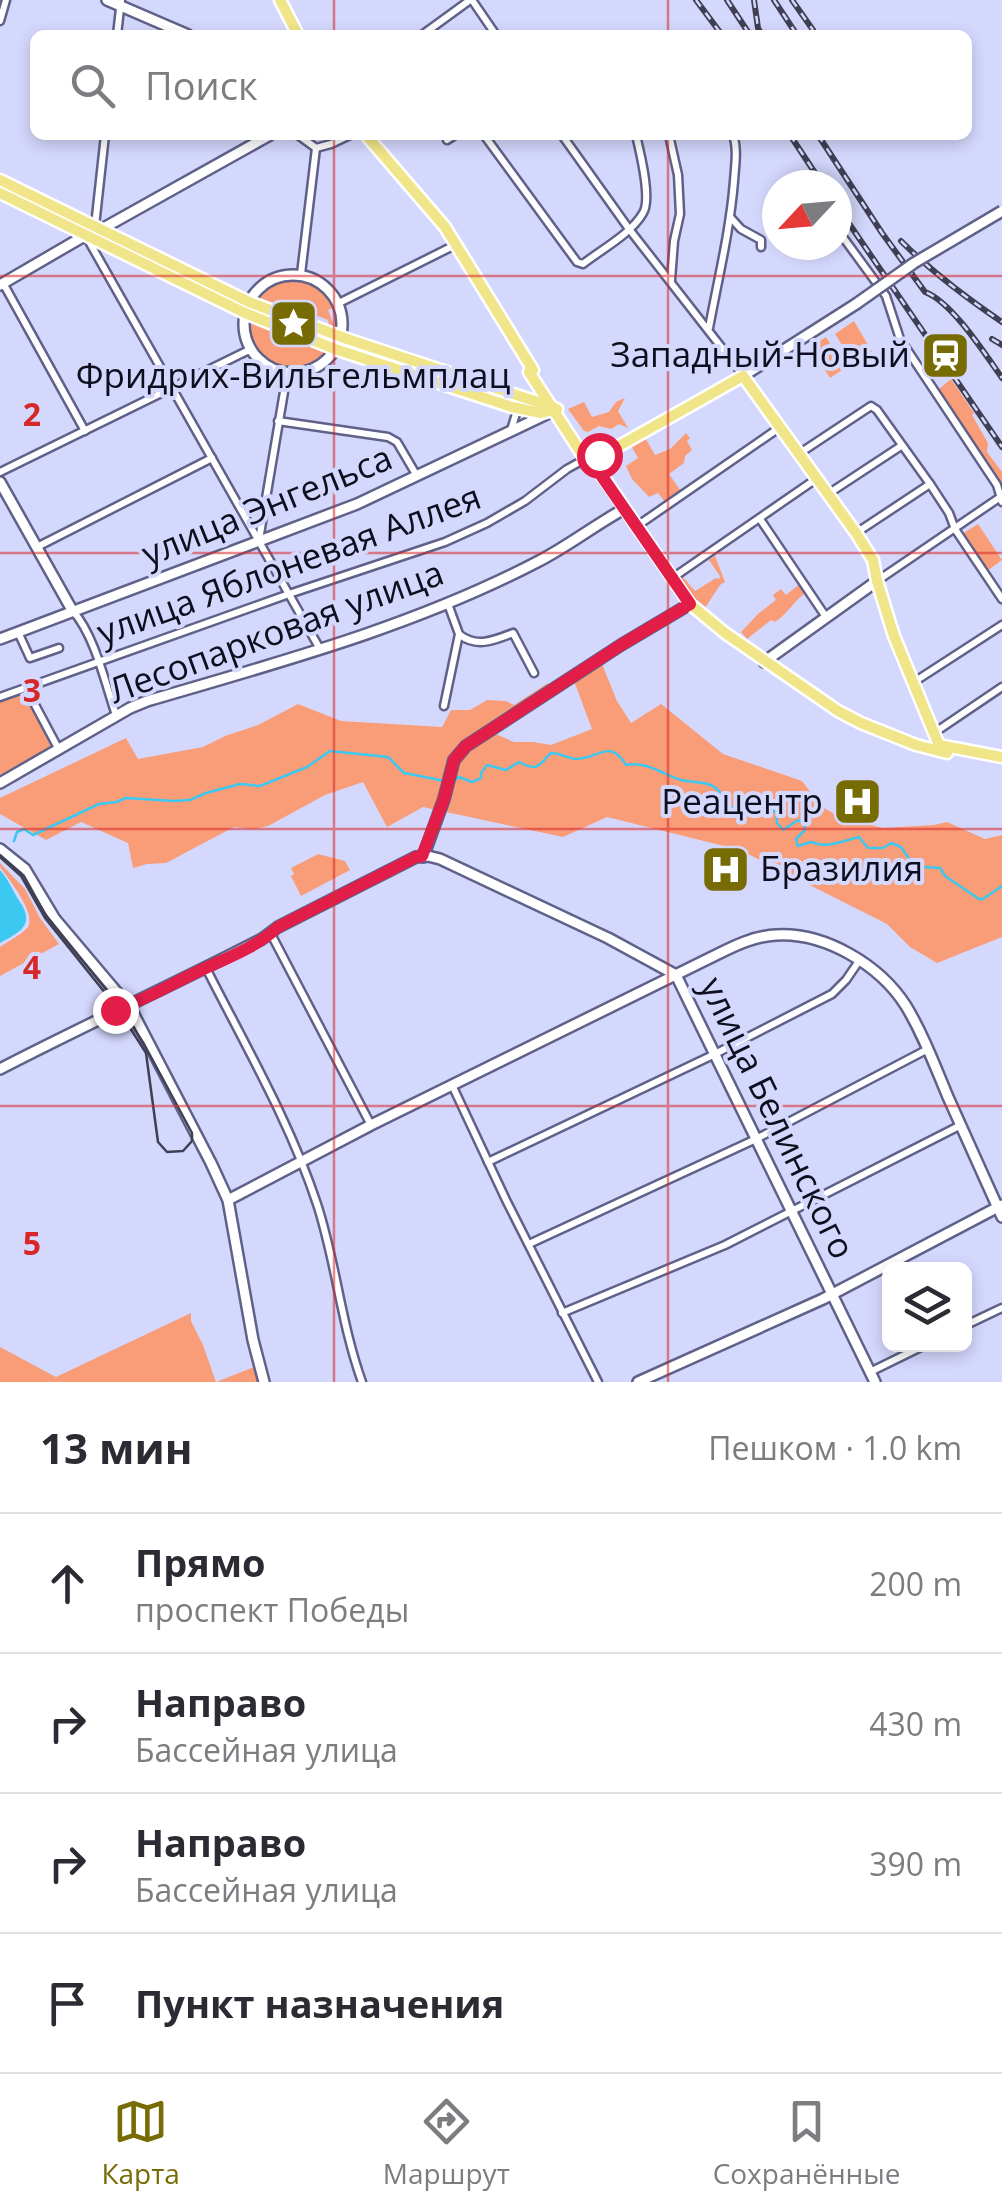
<!DOCTYPE html>
<html lang="ru">
<meta charset="utf-8">
<style>
body{margin:0;font-family:"Open Sans",sans-serif;background:#f7f7f7;color:#2b2b33}
.controls{position:absolute;right:30px;bottom:30px;display:grid;overflow:hidden;border-radius:15px;box-shadow:0 5px 15px #0003}
.controls button{width:90px;height:90px;display:grid;place-items:center;padding:0;border:0;border-bottom:2px solid #e1e1e2;background:#fff;color:#2b2b33;font:50px sans-serif}
.compass{position:absolute;left:762px;top:170px;width:90px;height:90px;border-radius:50%;background:#fff;box-shadow:0 5px 15px #0003;rotate:244deg}
.stop{position:absolute;width:30px;height:30px;margin:-22px;border:8px solid #e11d48;border-radius:50%;background:#fff}
.stop.end{background:#e11d48;border-color:#fff;box-shadow:0 2px 10px #0008}
.list{margin:0;padding:0;list-style:none}
h2{display:flex;justify-content:space-between;align-items:center;height:130px;margin:0;padding:0 40px;font-size:42px}
h2 small{font-size:32px;font-weight:400;color:#7c7c81}
.list li{display:grid;grid-template-columns:65px 1fr auto;gap:30px;align-items:center;box-sizing:border-box;height:140px;padding:0 40px;border-top:2px solid #e1e1e2}
.list b{display:block;font-size:38px;white-space:nowrap}
.list p{margin:0;font-size:32px;white-space:nowrap;color:#7c7c81}
.list em{font-size:32px;font-style:normal;color:#7c7c81}
.icon{flex:none;width:55px;height:55px;fill:none;stroke:currentColor;stroke-width:2;stroke-linecap:round;stroke-linejoin:round}
.map{position:relative;flex:none;width:1002px;height:1382px;overflow:hidden}
.search{position:absolute;background:#fff;box-shadow:0 5px 15px #0003;left:30px;right:30px;top:30px;height:110px;display:flex;align-items:center;gap:25px;box-sizing:border-box;padding:0 35px;border-radius:15px;color:#7c7c81;font-size:38px}
.sheet{height:690px;background:#fff}
nav{display:flex;justify-content:space-around;align-items:center;box-sizing:border-box;height:140px;border-top:2px solid #e1e1e2;background:#fff;font-size:28px;color:#7c7c81}
nav a{display:grid;justify-items:center;gap:5px}
nav .on{color:#776b04}
.map>svg:first-child{display:block}
.green{fill:#f99c78}
.water{fill:#3bc8f1}
.lines{fill:none;stroke-linecap:round;stroke-linejoin:round}
.stream{stroke:#3bc8f1;stroke-width:2.5}
.minor-casing{stroke:#5f6189;stroke-width:11}
.tertiary-casing{stroke:#5f6189;stroke-width:14}
.secondary-casing{stroke:#5f6189;stroke-width:14}
.primary-casing{stroke:#fff;stroke-width:15}
.minor{stroke:#fff;stroke-width:6}
.tertiary{stroke:#fff;stroke-width:9}
.secondary{stroke:#fff;stroke-width:9}
.primary{stroke:#f1e589;stroke-width:10}
.tram{stroke:#404055;stroke-width:2.5}
.rail-casing{stroke:#404055;stroke-width:6}
.rail{stroke:#d5d8fd;stroke-width:2.5;stroke-dasharray:8;stroke-linecap:butt}
.secondary-bridge-casing{stroke:#5f6189;stroke-width:14;stroke-linecap:butt}
.secondary-bridge{stroke:#fff;stroke-width:9}
.route{stroke:#e11d48;stroke-width:12}
.grid{fill:none;stroke:#d62828;stroke-width:2.5;stroke-opacity:0.55}
.labels{text-anchor:middle;stroke-width:8;stroke-linejoin:round;paint-order:stroke}
.poi-label{font-size:35px;fill:#0e0e1e;stroke:#d5d8fd;text-anchor:end}
.street-label{font-size:35px;fill:#0e0e1e;stroke:#d5d8fd}
.grid-label{font-size:32px;text-anchor:middle;font-weight:bold;fill:#d62828;stroke:#d5d8fd;stroke-width:8;stroke-linejoin:round;paint-order:stroke}
</style>
<div class="map">
<svg width="1002" height="1382" viewBox="0 0 1002 1382">
<rect width="100%" height="100%" fill="#d5d8fd"/>
<g class="green">
<path d="M287 278C309 280 325 287 335 307L328 310 335 328 329 326 328 320 277 300 272 303 258 297 264 288Z"/>
<path d="M249 321 328 352C317 360 306 370 292 370 268 370 243 343 249 321Z"/>
<path d="M854 321 872 352 853 363 835 334Z"/>
<path d="M826 337 845 368 830 378 811 347Z"/>
<path d="M349 344 511 397 509 402 347 349Z"/>
<path d="M951 379 974 413 972 415 988 443 987 452 1002 472V485L938 390Z"/>
<path d="M625 398 618 411 628 428 619 424 611 429 599 426 588 432 584 431 568 409 584 402 592 417 609 412 616 402Z"/>
<path d="M686 433 690 438 687 441 692 450 685 456 684 463 669 474 682 493 665 502 658 493 649 497 632 479 626 466 638 458 629 442 643 434 655 455 670 449Z"/>
<path d="M978 524 1002 560 987 571 962 534Z"/>
<path d="M715 556 725 582 720 585 703 611 676 582 683 577 695 591 716 578 719 579 720 576 709 560Z"/>
<path d="M801 583 807 592C793 601 790 612 775 622L771 620 747 639 741 632 759 613 776 600 773 595 781 589 786 595Z"/>
<path d="M602 664 617 701 631 723 661 704 723 754 802 781 821 806 839 817 883 828 934 825 947 822 985 839 1002 835V937L937 963 910 947 887 924 740 850 607 817 563 837 423 807 387 827 363 782 325 795 268 826 254 829 234 827 166 863 147 864 133 868 128 843 81 822 46 840 0 814V798L126 738 138 759 203 747 225 736 258 725 298 704 341 721 442 727 451 710H470L487 700 506 701 514 705 548 683 549 689 491 732 514 742H533L551 745 592 729 574 681Z"/>
<path d="M24 690 54 745 0 775V699Z"/>
<path d="M318 854 345 861 350 870 301 896 291 876 294 874 291 868Z"/>
<path d="M0 863 25 889 40 918 59 944 0 976V947C8 941 23 934 28 927 37 914 8 878 0 867Z"/>
<path d="M191 1313V1321L203 1345 216 1382 254 1367 260 1382H0V1347L56 1377Z"/>
</g>
<path class="water" d="M0 870C8 879 12 889 18 899 36 924 22 931 0 943Z"/>
<g class="lines">
<g class="stream">
<path d="M453 782 459 777 472 782 481 778V773L487 765 506 770 519 762C539 773 539 764 551 753 560 753 567 758 575 759 598 760 609 737 626 765 647 761 662 774 681 780 693 783 709 780 719 791 721 794 726 804 727 806L746 811 771 808 776 813 777 823 783 830 798 820 804 824 805 830 796 839 798 846 811 842C826 849 843 841 859 837L868 848H883L891 843 901 847 910 860H914L923 867 940 868 945 876 979 899H983L1002 886"/>
<path d="M14 841 17 832 24 829 33 835 99 804 116 802 126 798 174 801 190 800 206 793 240 784 260 786 307 767 330 751 388 757 404 773 445 781"/>
</g>
<defs>
<g id="minor">
<path d="M472 0 496 35"/>
<path d="M0 21 6 0"/>
<path d="M117 35 121 0"/>
<path d="M422 35 470 0"/>
<path d="M298 135 316 148"/>
<path d="M484 135 577 262 583 264C602 249 631 234 643 213 652 199 640 152 636 135"/>
<path d="M562 135 629 229 743 375"/>
<path d="M669 135 678 175 680 214 674 241 671 280"/>
<path d="M447 140 455 135"/>
<path d="M316 148 331 144 350 135"/>
<path d="M731 218 741 229 761 240V247"/>
<path d="M95 226 105 135"/>
<path d="M837 229 886 296 900 339 997 485 1002 502"/>
<path d="M87 238 320 649"/>
<path d="M301 274 316 148"/>
<path d="M3 283 85 431"/>
<path d="M339 303 455 245"/>
<path d="M709 328C718 279 730 231 734 181 735 166 738 149 733 135"/>
<path d="M278 421 388 437 397 442 417 476"/>
<path d="M511 430 518 407"/>
<path d="M800 453 871 406 877 410 930 484 949 513 955 529 1002 599"/>
<path d="M0 472 249 350"/>
<path d="M828 494 901 446"/>
<path d="M760 519 826 617"/>
<path d="M637 526 779 428"/>
<path d="M856 533 930 484"/>
<path d="M259 540 287 374"/>
<path d="M37 547 212 458"/>
<path d="M671 579 816 479"/>
<path d="M877 581 999 498"/>
<path d="M73 611C95 636 105 683 116 715"/>
<path d="M18 632 30 658 59 648"/>
<path d="M460 635C477 648 495 640 513 633L534 673"/>
<path d="M914 682 1002 625"/>
<path d="M26 688 58 748"/>
<path d="M0 697 289 594 445 542 487 523 525 501 567 469 585 459"/>
<path d="M444 706 459 634 448 604"/>
<path d="M934 733 1002 687"/>
<path d="M271 934 371 1125"/>
<path d="M206 968C245 1045 290 1122 317 1204 336 1262 341 1324 362 1382"/>
<path d="M452 1085 506 1200 598 1382"/>
<path d="M488 1162 715 1054 832 994 846 980 859 961"/>
<path d="M529 1244 756 1139 928 1049"/>
<path d="M562 1313 725 1245 961 1125"/>
<path d="M964 1326 1002 1308"/>
<path d="M870 1372 927 1344"/>
</g>
<g id="tertiary">
<path d="M100 230 270 135"/>
<circle cx="293" cy="324" r="49"/>
<path d="M0 285 86 235"/>
<path d="M0 482 72 610"/>
<path d="M0 639 357 504 547 414"/>
<path d="M764 662 877 581"/>
<path d="M0 783 130 708 147 701C280 662 415 626 539 561 568 546 595 525 624 509"/>
<path d="M423 857 444 799 454 760 466 746 621 645 690 604"/>
<path d="M0 1069C87 1024 175 984 262 939L278 927 416 857 428 856 440 859 608 938 676 975 875 1382"/>
<path d="M228 1200 371 1125 718 954C736 945 755 936 776 935 825 932 880 965 906 1006 923 1034 935 1066 948 1097 966 1137 984 1177 1002 1217"/>
</g>
<g id="secondary">
<path d="M107 0 188 35"/>
<path d="M743 376 856 304"/>
<path d="M0 849 25 869 55 919 131 1009 211 1163 228 1200 253 1340 264 1382"/>
<path d="M638 1382 823 1299 1002 1205"/>
</g>
<g id="primary">
<path d="M280 0 298 35"/>
<path d="M366 135 445 227 533 370"/>
<path d="M0 180 249 302 347 339 553 407"/>
<path d="M0 193 245 313 335 349 512 407 541 413 557 409"/>
<path d="M531 367 529 372 585 459 595 465 690 604 725 633 838 711 861 723 916 745 947 753"/>
<path d="M601 475 599 465 603 455 743 376 856 533 873 560 877 581 894 636 939 745 1002 757"/>
</g>
</defs>
<use href="#minor" class="minor-casing"/>
<use href="#tertiary" class="tertiary-casing"/>
<use href="#secondary" class="secondary-casing"/>
<use href="#primary" class="primary-casing"/>
<use href="#minor" class="minor"/>
<use href="#tertiary" class="tertiary"/>
<use href="#secondary" class="secondary"/>
<use href="#primary" class="primary"/>
<path class="tram" d="M0 855 24 876 45 914 121 1008 144 1044 192 1133V1141L183 1151 167 1152 158 1142 146 1053 118 1009 45 918 21 876 0 857"/>
<defs>
<g id="rail">
<path d="M696 0 722 35"/>
<path d="M727 0 750 35"/>
<path d="M754 0 758 28 762 35"/>
<path d="M774 0 797 35"/>
<path d="M792 0 813 30"/>
<path d="M790 135 823 185"/>
<path d="M818 135 882 233 925 292C952 302 985 354 1002 378"/>
<path d="M837 206 1002 447"/>
<path d="M901 241C932 272 965 297 1002 322"/>
<path d="M992 339 1002 345"/>
</g>
</defs>
<use href="#rail" class="rail-casing"/>
<use href="#rail" class="rail"/>
<defs>
<path id="secondary-bridge" d="M856 304 914 263 1002 211"/>
</defs>
<use href="#secondary-bridge" class="secondary-bridge-casing"/>
<use href="#secondary-bridge" class="secondary-bridge"/>
</g>
<g class="lines">
<path class="route" d="M115 1010C143 1001 168 986 195 973 222 960 256 948 278 927L416 857 422 856 444 799 454 760 466 746 621 645 690 604 601 475 599 465 602 455H599"/>
</g>
<path class="grid" d="M334 0V35M668 0V35M334 135V1382M668 135V1382M0 276H1002M0 553H1002M0 829H1002M0 1106H1002"/>
<defs>
<symbol id="sight-square" viewBox="-11 -11 22 22"><rect x="-9" y="-9" width="18" height="18" rx="4" fill="#776b04" stroke="#d5d8fd"/><path d="M0-6L1.8-2.2L6-1.7L2.9 1.2L3.7 5.4L0 3.3L-3.7 5.4L-2.9 1.2L-6-1.7L-1.8-2.2Z" fill="#fff"/></symbol>
<symbol id="station-square" viewBox="-11 -11 22 22"><rect x="-9" y="-9" width="18" height="18" rx="4" fill="#776b04" stroke="#d5d8fd"/><path d="M-3-6H3Q5-6 5-4V2Q5 4 3 4L4.5 6H3L1.5 4h-3L-3 6H-4.5L-3 4Q-5 4-5 2V-4Q-5-6-3-6ZM-3.5-4v3h7v-3ZM-3.5 1v1.5H-2V1ZM2 1v1.5H3.5V1Z" fill="#fff"/></symbol>
<symbol id="hospital-square" viewBox="-11 -11 22 22"><rect x="-9" y="-9" width="18" height="18" rx="4" fill="#776b04" stroke="#d5d8fd"/><path d="M-5-5h3v3.5h4V-5h3V5h-3V1.5h-4V5h-3Z" fill="#fff"/></symbol>
</defs>
<g fill-rule="evenodd">
<use href="#sight-square" x="266" y="296" width="55" height="55"/>
<use href="#station-square" x="918" y="328" width="55" height="55"/>
<use href="#hospital-square" x="830" y="774" width="55" height="55"/>
<use href="#hospital-square" x="698" y="842" width="55" height="55"/>
</g>
<g class="labels">
<g class="poi-label">
<text x="910" y="367">Западный-Новый</text>
<text x="293" y="388" text-anchor="middle">Фридрих-Вильгельмплац</text>
<text x="823" y="814">Реацентр</text>
<text x="760" y="881" text-anchor="start">Бразилия</text>
</g>
<g class="street-label">
<text transform="translate(267 506) rotate(-22)" y="12">улица Энгельса</text>
<text transform="translate(289 565) rotate(-20)" y="12">улица Яблоневая Аллея</text>
<text transform="translate(276 632) rotate(-20)" y="12">Лесопарковая улица</text>
<text transform="translate(777 1118) rotate(64)" y="12">улица Белинского</text>
</g>
</g>
<g class="grid-label">
<text x="32" y="426">2</text>
<text x="32" y="702">3</text>
<text x="32" y="979">4</text>
<text x="32" y="1255">5</text>
</g>
</svg>
<div class="controls">
<button><svg class="icon" aria-label="layers" viewBox="0 0 24 24"><path d="M12 4l9 5-9 5-9-5zM3 14l9 5 9-5"/></svg></button>
</div>
<svg class="compass" viewBox="-18 -18 36 36"><path d="M0-13l5 13h-10z" fill="#e53935"/><path d="M0 13l5-13h-10z" fill="#7c7c81"/></svg>
<div class="stop" style="left:599px;top:455px"></div>
<div class="stop end" style="left:115px;top:1010px"></div>
<div class="search"><svg class="icon" aria-label="search" viewBox="0 0 24 24"><circle cx="10" cy="10" r="6"/><path d="M15 15l6 6"/></svg>Поиск</div>
</div>
<section class="sheet">
<h2>13 мин<small>Пешком · 1.0 km</small></h2>
<ul class="list">
<li><svg class="icon" aria-label="ahead" viewBox="0 0 24 24"><path d="M12 20V5M6 11l6-6 6 6"/></svg><div><b>Прямо</b><p>проспект Победы</p></div><em>200 m</em></li>
<li><svg class="icon" aria-label="right" viewBox="0 0 24 24"><path d="M7 20v-9h11M14 6l5 5-5 5"/></svg><div><b>Направо</b><p>Бассейная улица</p></div><em>430 m</em></li>
<li><svg class="icon" aria-label="right" viewBox="0 0 24 24"><path d="M7 20v-9h11M14 6l5 5-5 5"/></svg><div><b>Направо</b><p>Бассейная улица</p></div><em>390 m</em></li>
<li><svg class="icon" aria-label="arrive" viewBox="0 0 24 24"><path d="M6 21V4h12l-3 4 3 4H6"/></svg><div><b>Пункт назначения</b></div></li>
</ul>
</section>
<nav>
<a class="on"><svg class="icon" aria-label="map" viewBox="0 0 24 24"><path d="M3 6l6-2 6 2 6-2v14l-6 2-6-2-6 2zM9 4v14M15 6v14"/></svg>Карта</a>
<a><svg class="icon" aria-label="directions" viewBox="0 0 24 24"><path d="M12 3l9 9-9 9-9-9zM9 14v-3h6M13 9l2 2-2 2"/></svg>Маршрут</a>
<a><svg class="icon" aria-label="saved" viewBox="0 0 24 24"><path d="M7 4h10v16l-5-4-5 4z"/></svg>Сохранённые</a>
</nav>
